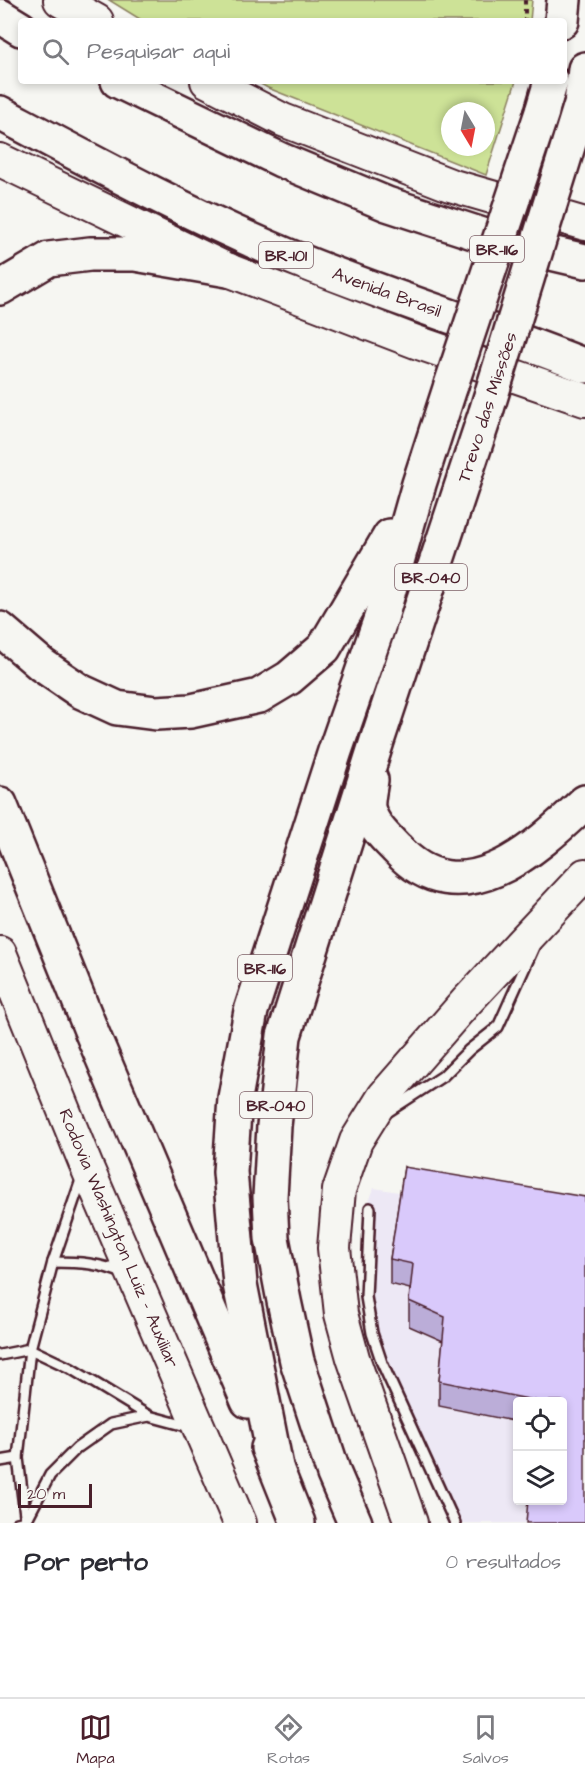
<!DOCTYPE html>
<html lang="pt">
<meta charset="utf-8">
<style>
body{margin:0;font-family:"Architects Daughter",sans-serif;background:#f7f7f7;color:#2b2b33}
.controls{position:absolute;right:18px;bottom:18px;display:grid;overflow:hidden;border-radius:6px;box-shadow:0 3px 9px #0003}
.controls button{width:54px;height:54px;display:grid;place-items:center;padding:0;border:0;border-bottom:2px solid #e1e1e2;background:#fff;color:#2b2b33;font:30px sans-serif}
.compass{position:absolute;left:441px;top:102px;width:54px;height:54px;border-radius:50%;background:#fff;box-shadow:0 3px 9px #0003;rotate:170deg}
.scale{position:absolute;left:18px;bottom:15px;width:74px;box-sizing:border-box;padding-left:6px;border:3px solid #4a1f2b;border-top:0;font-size:16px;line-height:21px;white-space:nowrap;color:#4a1f2b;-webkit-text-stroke:4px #f6f6f2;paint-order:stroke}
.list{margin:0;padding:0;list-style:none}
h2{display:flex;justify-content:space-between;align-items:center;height:78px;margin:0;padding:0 24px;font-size:26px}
h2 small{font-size:20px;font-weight:400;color:#7c7c81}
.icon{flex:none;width:33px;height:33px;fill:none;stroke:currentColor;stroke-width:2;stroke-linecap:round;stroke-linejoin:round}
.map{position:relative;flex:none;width:585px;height:1523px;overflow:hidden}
.search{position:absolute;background:#fff;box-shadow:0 3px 9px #0003;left:18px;right:18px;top:18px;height:66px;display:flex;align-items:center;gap:15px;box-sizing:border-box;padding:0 21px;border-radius:6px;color:#7c7c81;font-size:22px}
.sheet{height:174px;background:#fff}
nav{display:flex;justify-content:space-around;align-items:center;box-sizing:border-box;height:84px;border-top:2px solid #e1e1e2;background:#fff;font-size:16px;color:#7c7c81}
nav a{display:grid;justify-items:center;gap:3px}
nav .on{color:#4a1f2b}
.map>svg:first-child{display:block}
.built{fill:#ede8f5;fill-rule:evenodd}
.green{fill:#cde297;stroke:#8c8061;stroke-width:1.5;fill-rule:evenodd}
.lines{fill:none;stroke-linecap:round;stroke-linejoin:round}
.service-casing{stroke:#4a1f2b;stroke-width:14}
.trunk-casing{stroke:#4a1f2b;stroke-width:36}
.motorway-casing{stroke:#4a1f2b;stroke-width:38}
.path{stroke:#4a1f2b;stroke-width:4;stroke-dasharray:4.5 4.5;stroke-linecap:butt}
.service{stroke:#f6f6f2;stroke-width:9}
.trunk{stroke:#f6f6f2;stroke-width:32}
.motorway{stroke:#f6f6f2;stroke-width:33}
.motorway-bridge-casing{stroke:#4a1f2b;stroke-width:38;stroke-linecap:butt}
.motorway-bridge{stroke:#f6f6f2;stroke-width:33}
.wall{fill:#bbadd8;stroke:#4a1f2b;stroke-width:1.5}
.building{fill:#d9c9fb;stroke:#4a1f2b;stroke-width:1.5}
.labels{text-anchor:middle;stroke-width:4.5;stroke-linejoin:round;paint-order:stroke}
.shield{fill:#f6f6f2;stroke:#7e6067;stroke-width:1.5}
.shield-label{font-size:16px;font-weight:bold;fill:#4a1f2b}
.street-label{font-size:18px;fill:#4a1f2b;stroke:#f6f6f2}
</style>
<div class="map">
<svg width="585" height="1523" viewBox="0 0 585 1523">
<rect width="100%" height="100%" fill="#f6f6f2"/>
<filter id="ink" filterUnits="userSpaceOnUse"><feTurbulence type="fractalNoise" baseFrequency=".0167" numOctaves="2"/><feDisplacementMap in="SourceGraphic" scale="12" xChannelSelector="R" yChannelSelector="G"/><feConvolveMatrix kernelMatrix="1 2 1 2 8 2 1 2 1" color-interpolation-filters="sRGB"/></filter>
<g filter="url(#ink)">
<path class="built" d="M374 1188 585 1222V1523H447L375 1358 363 1306 364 1216ZM518 1402H562V1500H518Z"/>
<g class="green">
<path d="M109 0H532L530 21H143Z"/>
<path d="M255 81H516L486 175 268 88ZM450 111H486V147H450Z"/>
</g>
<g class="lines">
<defs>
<g id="service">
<path d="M386 1113 443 1076 469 1050 498 1027 534 947"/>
<path d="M370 1208 366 1297 372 1333 382 1363 455 1523"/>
<path d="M53 1262C78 1262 101 1263 124 1274"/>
<path d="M0 1355 30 1349 70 1368 149 1416"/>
<path d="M0 1461 18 1458"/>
<path d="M17 1523 26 1521 50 1475 77 1448 111 1424 149 1416 190 1427"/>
<path d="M26 1523 18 1458 30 1349 53 1262 82 1177"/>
</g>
<g id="trunk">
<path d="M60 0 97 21"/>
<path d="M207 81 283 120 450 185 585 224"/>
<path d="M0 160 228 270 416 342 585 400"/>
<path d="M0 953 86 1165 240 1523"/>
<path d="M411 1523 353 1358 341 1314 334 1248 339 1190 356 1141 384 1096 466 1002 585 875"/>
</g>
<g id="motorway">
<path d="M0 16 21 29"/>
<path d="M562 21 564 0"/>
<path d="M118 81 281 160 387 204 504 242 585 261"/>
<path d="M581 104 585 69"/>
<path d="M542 112 551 81"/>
<path d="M0 113C94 163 188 214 286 255 384 296 486 326 585 366"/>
<path d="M0 288 49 259 90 254H135L228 270"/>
<path d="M0 629 42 665 80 691 117 708 156 713 191 711 259 696 289 678 324 648 390 536"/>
<path d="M371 780C370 788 367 800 368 808 372 825 385 837 397 849 460 918 535 850 585 802"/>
<path d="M0 804 93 1035 248 1401"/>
<path d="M268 1448 298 1523"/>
<path d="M276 1467 240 1284 230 1172 235 1098 251 1011 335 751 381 618 419 484 451 385"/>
<path d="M355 1523 334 1474 297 1361 284 1301 272 1238 270 1197 274 1126 284 1036 377 741 486 412"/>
</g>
</defs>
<use href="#service" class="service-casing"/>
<use href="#trunk" class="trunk-casing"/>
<use href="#motorway" class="motorway-casing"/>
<path class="path" d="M525 0V21"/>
<use href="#service" class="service"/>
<use href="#trunk" class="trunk"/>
<use href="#motorway" class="motorway"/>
<defs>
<g id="motorway-bridge">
<path d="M451 385 542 112"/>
<path d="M486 412 581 104"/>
</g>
</defs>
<use href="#motorway-bridge" class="motorway-bridge-casing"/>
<use href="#motorway-bridge" class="motorway-bridge"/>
</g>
<path class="wall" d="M404 1167 562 1401H518V1422L439 1406V1381L443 1341 409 1326V1301L410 1289 390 1284V1259Z"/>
<path class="building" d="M404 1167 585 1197V1523H526L528 1500H562V1401H538L439 1381 445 1317 409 1301 413 1264 390 1259Z"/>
</g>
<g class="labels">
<g class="shield">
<rect x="470" y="236" width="54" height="26" rx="4.5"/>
<rect x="259" y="242" width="54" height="26" rx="4.5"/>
<rect x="395" y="564" width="72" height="26" rx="4.5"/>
<rect x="238" y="955" width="54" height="26" rx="4.5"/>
<rect x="240" y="1092" width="72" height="26" rx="4.5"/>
</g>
<g class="shield-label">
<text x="497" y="255">BR-116</text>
<text x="286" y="261">BR-101</text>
<text x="431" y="583">BR-040</text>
<text x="265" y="974">BR-116</text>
<text x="276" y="1111">BR-040</text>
</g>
<g class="street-label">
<text transform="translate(387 292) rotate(20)" y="6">Avenida Brasil</text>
<text transform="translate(487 407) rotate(-72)" y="6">Trevo das Missões</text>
<text transform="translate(119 1238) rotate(67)" y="6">Rodovia Washington Luiz - Auxiliar</text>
</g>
</g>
</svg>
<div class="controls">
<button><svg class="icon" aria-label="locate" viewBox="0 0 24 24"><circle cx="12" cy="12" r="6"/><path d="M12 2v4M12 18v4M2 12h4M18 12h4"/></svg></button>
<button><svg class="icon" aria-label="layers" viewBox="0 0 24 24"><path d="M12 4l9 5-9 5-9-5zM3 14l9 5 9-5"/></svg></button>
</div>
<svg class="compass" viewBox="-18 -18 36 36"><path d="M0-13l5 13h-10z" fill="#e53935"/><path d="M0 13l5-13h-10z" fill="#7c7c81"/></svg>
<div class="scale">20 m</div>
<div class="search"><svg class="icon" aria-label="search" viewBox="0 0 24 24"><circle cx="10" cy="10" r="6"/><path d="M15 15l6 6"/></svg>Pesquisar aqui</div>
</div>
<section class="sheet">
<h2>Por perto<small>0 resultados</small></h2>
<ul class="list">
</ul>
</section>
<nav>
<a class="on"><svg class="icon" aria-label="map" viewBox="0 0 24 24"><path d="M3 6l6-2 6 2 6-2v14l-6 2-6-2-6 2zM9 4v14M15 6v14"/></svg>Mapa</a>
<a><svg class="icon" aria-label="directions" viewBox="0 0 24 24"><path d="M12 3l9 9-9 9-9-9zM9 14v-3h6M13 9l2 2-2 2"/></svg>Rotas</a>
<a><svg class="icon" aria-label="saved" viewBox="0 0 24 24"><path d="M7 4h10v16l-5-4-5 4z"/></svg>Salvos</a>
</nav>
